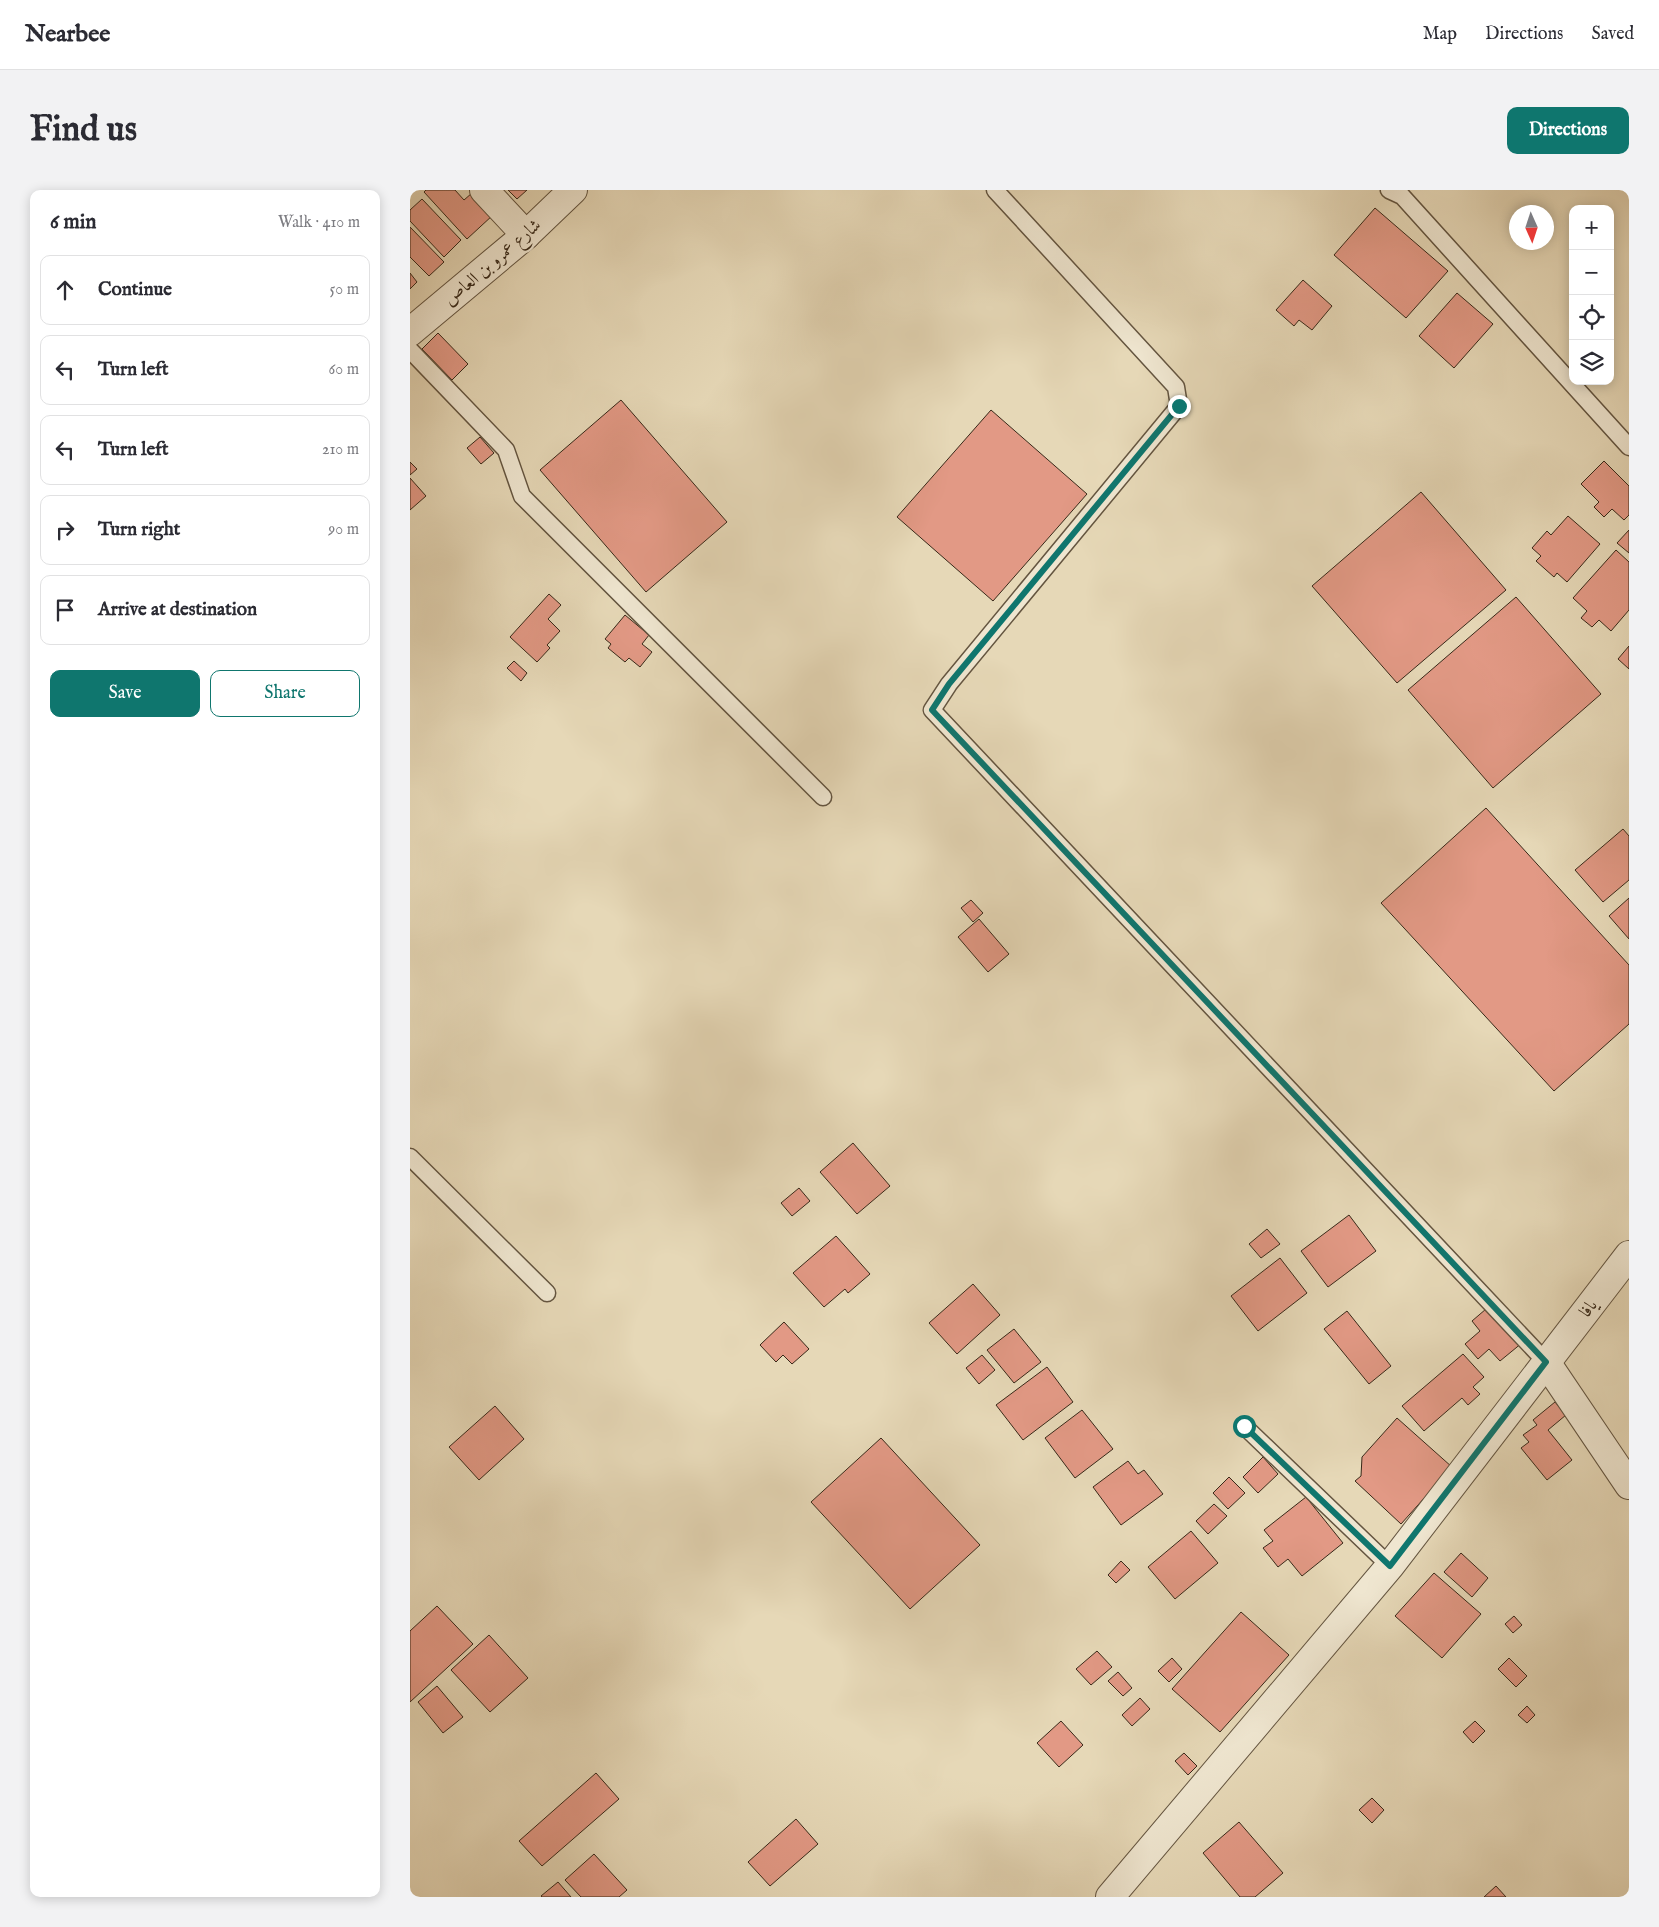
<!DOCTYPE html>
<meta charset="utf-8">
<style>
body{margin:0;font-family:"IM FELL English",Amiri,serif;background:#f2f2f3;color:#2b2b33}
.controls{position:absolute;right:15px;top:15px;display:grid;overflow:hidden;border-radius:10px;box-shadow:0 2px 12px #0003}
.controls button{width:45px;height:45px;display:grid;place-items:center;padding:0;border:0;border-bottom:1px solid #e1e1e2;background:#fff;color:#2b2b33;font:25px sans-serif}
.compass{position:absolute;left:1099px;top:15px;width:45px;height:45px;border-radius:50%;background:#fff;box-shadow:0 2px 12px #0003;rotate:177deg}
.stop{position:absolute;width:15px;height:15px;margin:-11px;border:4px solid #0f766e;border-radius:50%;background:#fff}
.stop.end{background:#0f766e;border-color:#fff;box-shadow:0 1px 5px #0008}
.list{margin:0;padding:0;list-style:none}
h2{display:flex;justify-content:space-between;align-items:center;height:65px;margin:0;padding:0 20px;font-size:21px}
h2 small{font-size:16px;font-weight:400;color:#7c7c81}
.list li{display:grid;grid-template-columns:32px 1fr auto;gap:15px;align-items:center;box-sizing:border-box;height:70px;margin:0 10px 10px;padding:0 10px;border:1px solid #e1e1e2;border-radius:10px}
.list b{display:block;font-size:19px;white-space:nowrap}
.list em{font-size:16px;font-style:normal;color:#7c7c81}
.actions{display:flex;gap:10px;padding:15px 20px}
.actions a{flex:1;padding:11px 0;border:1px solid #0f766e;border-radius:10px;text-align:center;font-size:18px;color:#0f766e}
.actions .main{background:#0f766e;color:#fff}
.icon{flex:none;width:28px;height:28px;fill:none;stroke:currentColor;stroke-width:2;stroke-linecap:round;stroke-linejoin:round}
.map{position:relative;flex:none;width:1219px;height:1707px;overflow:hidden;border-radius:10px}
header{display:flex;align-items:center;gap:30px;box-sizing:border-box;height:70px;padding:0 25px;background:#fff;border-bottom:1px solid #e1e1e2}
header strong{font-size:24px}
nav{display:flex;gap:28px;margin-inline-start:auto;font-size:18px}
.intro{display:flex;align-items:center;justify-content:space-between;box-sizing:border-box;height:120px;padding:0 30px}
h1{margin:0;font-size:35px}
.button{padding:12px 22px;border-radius:10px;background:#0f766e;color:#fff;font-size:18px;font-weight:700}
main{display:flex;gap:30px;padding:0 30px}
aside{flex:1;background:#fff;border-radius:10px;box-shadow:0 2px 12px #0003}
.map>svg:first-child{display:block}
.building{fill:#e29985;stroke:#382919}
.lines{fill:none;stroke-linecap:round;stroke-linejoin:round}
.lane-casing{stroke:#645540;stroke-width:19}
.street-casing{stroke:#645540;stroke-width:30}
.lane{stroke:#efe6d0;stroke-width:16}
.street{stroke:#efe6d0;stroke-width:28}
.route{stroke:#0f766e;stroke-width:6}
.labels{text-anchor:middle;stroke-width:4.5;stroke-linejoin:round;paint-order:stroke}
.street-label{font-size:18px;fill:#382919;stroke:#efe6d0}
</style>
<header>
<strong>Nearbee</strong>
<nav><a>Map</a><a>Directions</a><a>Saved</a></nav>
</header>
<div class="intro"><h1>Find us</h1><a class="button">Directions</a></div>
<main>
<aside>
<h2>6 min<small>Walk · 410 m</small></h2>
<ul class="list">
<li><svg class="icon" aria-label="ahead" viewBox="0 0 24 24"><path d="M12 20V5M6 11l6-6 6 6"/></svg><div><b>Continue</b></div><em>50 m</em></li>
<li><svg class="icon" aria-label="left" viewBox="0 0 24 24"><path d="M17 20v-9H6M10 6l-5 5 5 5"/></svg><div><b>Turn left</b></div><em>60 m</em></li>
<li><svg class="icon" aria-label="left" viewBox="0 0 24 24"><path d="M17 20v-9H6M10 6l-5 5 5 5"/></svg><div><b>Turn left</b></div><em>210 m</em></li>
<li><svg class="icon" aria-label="right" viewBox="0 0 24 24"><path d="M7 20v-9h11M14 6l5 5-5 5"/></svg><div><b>Turn right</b></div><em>90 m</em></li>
<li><svg class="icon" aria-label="arrive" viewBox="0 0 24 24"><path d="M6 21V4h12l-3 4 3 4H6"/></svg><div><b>Arrive at destination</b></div></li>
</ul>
<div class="actions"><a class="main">Save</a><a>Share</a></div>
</aside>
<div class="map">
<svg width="1219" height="1707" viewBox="0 0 1219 1707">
<rect width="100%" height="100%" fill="#e6d8b7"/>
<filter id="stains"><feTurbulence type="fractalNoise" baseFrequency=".004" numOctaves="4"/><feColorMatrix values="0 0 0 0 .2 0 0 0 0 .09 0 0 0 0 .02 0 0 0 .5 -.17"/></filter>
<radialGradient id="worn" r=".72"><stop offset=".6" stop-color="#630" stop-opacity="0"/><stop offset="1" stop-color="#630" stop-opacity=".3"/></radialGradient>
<g class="building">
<path d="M16 0H45L54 10 62 3 83 25 57 49 14 2Z"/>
<path d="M98 0H117L107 9Z"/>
<path d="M12 9 51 50 34 67 0 31V20Z"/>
<path d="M965 18 1038 81 996 128 924 65Z"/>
<path d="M0 37 34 72 19 86 0 67Z"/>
<path d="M0 83 7 92 0 99Z"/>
<path d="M893 90 922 116 902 140 889 130 884 136 866 120Z"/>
<path d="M1047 103 1083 134 1044 178 1009 146Z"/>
<path d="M28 143 58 174 42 190 12 159Z"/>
<path d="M211 210 317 332 236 402 130 280Z"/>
<path d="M581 220 677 304 583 411 487 327Z"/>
<path d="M70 247 84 263 71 274 57 258Z"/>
<path d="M1194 271 1219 296V325L1214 330 1202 319 1194 327 1184 317 1189 312 1171 294Z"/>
<path d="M0 272 7 279 0 285Z"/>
<path d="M0 288 16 306 0 320Z"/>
<path d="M1011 302 1096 400 987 493 902 396Z"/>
<path d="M1158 326 1190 354 1157 392 1147 383 1144 387 1126 371 1131 366 1122 358 1137 341 1141 345Z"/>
<path d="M1219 340V363L1207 353Z"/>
<path d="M1206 360 1219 372V420L1201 441 1189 430 1182 437 1171 428 1177 421 1163 408Z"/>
<path d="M139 404 151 415 138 429 150 441 137 455 140 458 127 472 100 447Z"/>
<path d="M1106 407 1191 504 1083 598 998 500Z"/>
<path d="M215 425 239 445 232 454 242 462 230 477 219 468 215 472 198 458 201 454 195 449Z"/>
<path d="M1219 456V479L1208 469Z"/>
<path d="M104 471 117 483 111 491 97 478Z"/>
<path d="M1076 618 1219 775V834L1144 901 971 713Z"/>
<path d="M1213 639 1219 646V690L1193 712 1165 680Z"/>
<path d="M1219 708V749L1199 726Z"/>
<path d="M561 710 573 723 563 732 551 718Z"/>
<path d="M569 729 599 764 578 782 548 747Z"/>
<path d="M443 953 480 996 447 1024 410 982Z"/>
<path d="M389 998 400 1011 382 1026 371 1013Z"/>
<path d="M939 1025 966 1061 918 1097 891 1061Z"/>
<path d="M857 1039 870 1054 851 1068 839 1054Z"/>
<path d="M426 1046 460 1084 438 1103 435 1099 414 1117 383 1083Z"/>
<path d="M870 1068 897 1103 848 1141 821 1106Z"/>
<path d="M563 1094 590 1125 547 1164 519 1133Z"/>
<path d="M1076 1119 1118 1148 1090 1171 1079 1159 1068 1169 1055 1154 1070 1141 1062 1131Z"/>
<path d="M937 1121 981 1176 959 1194 914 1139Z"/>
<path d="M374 1132 399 1159 382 1174 373 1165 366 1172 350 1155Z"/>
<path d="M604 1139 631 1172 604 1193 577 1160Z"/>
<path d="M1053 1164 1074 1187 1063 1197 1070 1204 1058 1215 1052 1208 1014 1241 992 1216Z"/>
<path d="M572 1165 585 1180 569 1194 556 1178Z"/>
<path d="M637 1177 663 1212 613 1250 586 1215Z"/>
<path d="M1145 1212 1156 1225 1138 1240 1162 1270 1137 1290 1111 1258 1119 1252 1113 1245 1127 1235 1123 1230Z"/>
<path d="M85 1216 114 1249 69 1290 39 1257Z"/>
<path d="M672 1220 703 1259 665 1288 635 1248Z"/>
<path d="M987 1228 1042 1277 991 1334 945 1291 951 1286 952 1267Z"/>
<path d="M471 1248 570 1355 500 1419 401 1312Z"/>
<path d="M853 1267 868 1284 848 1303 833 1287Z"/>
<path d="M718 1271 728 1284 734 1280 753 1304 711 1335 683 1297Z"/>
<path d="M819 1287 835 1303 818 1319 803 1303Z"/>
<path d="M896 1307 933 1353 892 1386 878 1369 868 1377 853 1358 863 1351 854 1340Z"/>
<path d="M804 1314 817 1326 798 1344 786 1331Z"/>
<path d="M781 1341 808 1373 765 1409 738 1377Z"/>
<path d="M1051 1363 1078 1388 1062 1407 1034 1382Z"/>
<path d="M711 1371 720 1380 706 1393 698 1385Z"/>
<path d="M1024 1383 1071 1424 1032 1468 985 1426Z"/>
<path d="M27 1416 63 1454 0 1512V1441Z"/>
<path d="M831 1422 879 1465 810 1542 762 1499Z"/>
<path d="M1104 1426 1112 1435 1103 1443 1095 1434Z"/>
<path d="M79 1445 118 1488 80 1522 41 1480Z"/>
<path d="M687 1461 702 1477 681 1495 666 1479Z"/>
<path d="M762 1468 772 1479 759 1492 748 1481Z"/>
<path d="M1099 1468 1117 1486 1106 1497 1088 1479Z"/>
<path d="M708 1482 722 1498 713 1506 698 1491Z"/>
<path d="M27 1496 53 1527 33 1543 8 1512Z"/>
<path d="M730 1508 740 1519 722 1536 712 1525Z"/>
<path d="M1117 1516 1125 1525 1117 1533 1108 1525Z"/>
<path d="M651 1531 673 1555 649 1577 627 1553Z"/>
<path d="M1065 1531 1075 1541 1063 1553 1053 1542Z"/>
<path d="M774 1563 787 1576 778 1585 765 1571Z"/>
<path d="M186 1583 209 1609 132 1676 109 1651Z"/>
<path d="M962 1608 974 1620 962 1633 949 1620Z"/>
<path d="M386 1629 408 1654 360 1696 338 1672Z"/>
<path d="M829 1632 873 1683 845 1707H830L793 1663Z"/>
<path d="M184 1664 217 1700 209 1707H171L155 1690Z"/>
<path d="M148 1692 161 1707H132L131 1706Z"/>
<path d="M1086 1696 1096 1707H1074Z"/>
</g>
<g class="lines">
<defs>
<g id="lane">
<path d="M585 0 766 197 769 216 539 494 522 520 1136 1172"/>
<path d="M979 0 992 6 1219 257"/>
<path d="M0 160 96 260 112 306 413 607"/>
<path d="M0 967 137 1103"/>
<path d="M834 1236 980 1376"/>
</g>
<g id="street">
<path d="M74 0 116 45"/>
<path d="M0 142 116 45 163 0"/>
<path d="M1136 1172 1219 1295"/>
<path d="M700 1707 980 1376 1219 1065"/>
</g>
</defs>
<use href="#lane" class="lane-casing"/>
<use href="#street" class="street-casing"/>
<use href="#lane" class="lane"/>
<use href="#street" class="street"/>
</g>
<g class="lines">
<path class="route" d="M769 216 539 494 522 520 1136 1172 980 1376 834 1236"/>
</g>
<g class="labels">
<g class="street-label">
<text transform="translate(82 72) rotate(-41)" y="6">شارع عمرو بن العاص</text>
<text transform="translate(1178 1118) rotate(-52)" y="6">يافا</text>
</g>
</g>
<rect width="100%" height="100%" filter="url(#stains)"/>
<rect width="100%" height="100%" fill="url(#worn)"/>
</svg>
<div class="controls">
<button>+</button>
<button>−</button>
<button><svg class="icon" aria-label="locate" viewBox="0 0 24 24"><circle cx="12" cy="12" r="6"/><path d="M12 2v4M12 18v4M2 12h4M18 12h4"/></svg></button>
<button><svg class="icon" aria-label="layers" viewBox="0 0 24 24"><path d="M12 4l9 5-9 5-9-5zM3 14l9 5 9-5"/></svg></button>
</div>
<svg class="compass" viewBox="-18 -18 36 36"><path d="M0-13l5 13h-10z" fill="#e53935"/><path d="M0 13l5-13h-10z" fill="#7c7c81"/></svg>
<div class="stop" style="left:834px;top:1236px"></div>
<div class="stop end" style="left:769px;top:216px"></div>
</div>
</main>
